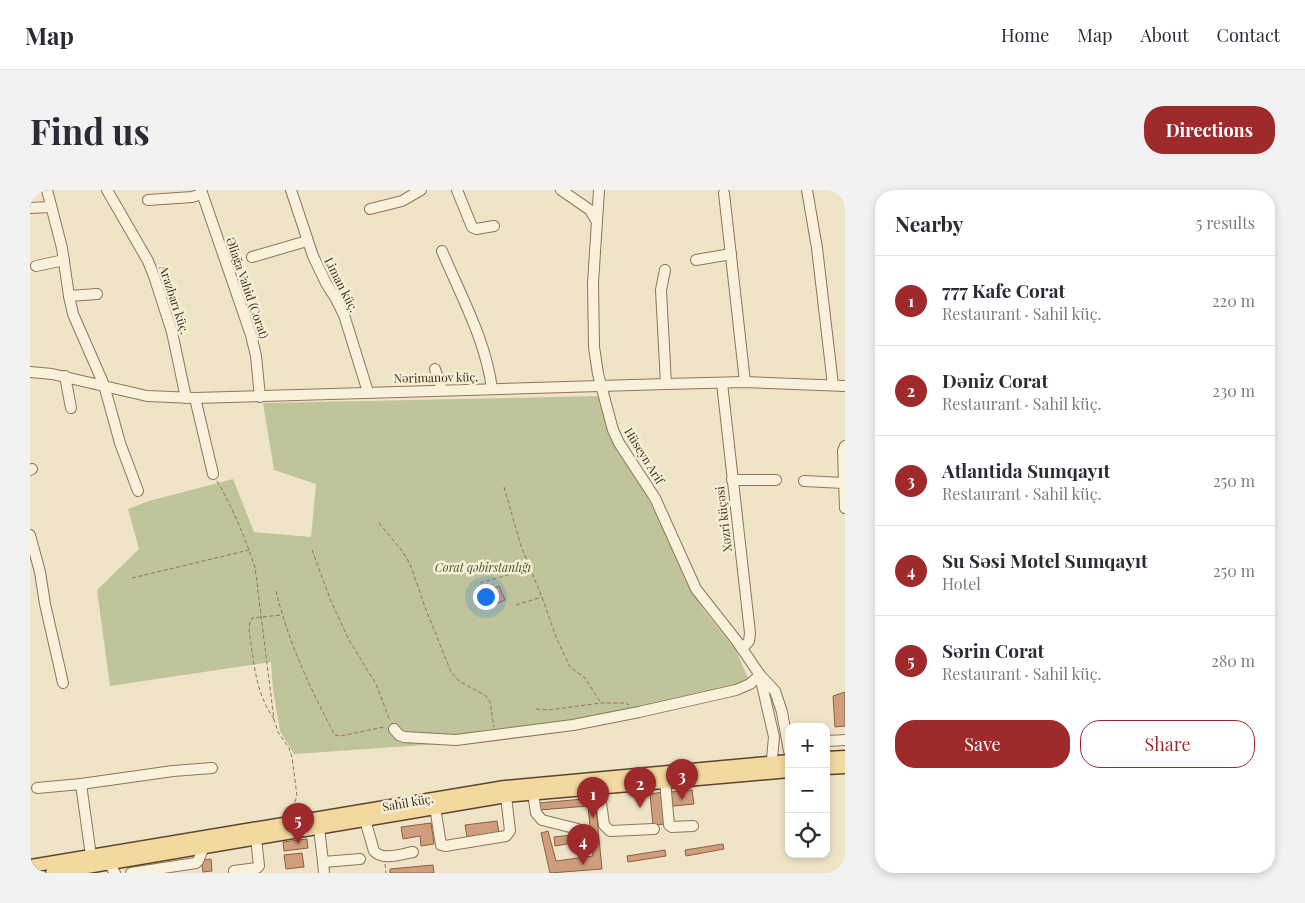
<!DOCTYPE html>
<meta charset="utf-8">
<style>
body{margin:0;font-family:"Playfair Display",serif;background:#f2f2f3;color:#2b2b33}
.controls{position:absolute;right:15px;bottom:15px;display:grid;overflow:hidden;border-radius:10px;box-shadow:0 2px 8px #0003}
.controls button{width:45px;height:45px;display:grid;place-items:center;padding:0;border:0;border-bottom:1px solid #e1e1e2;background:#fff;color:#2b2b33;font:25px sans-serif}
.you{position:absolute;left:455px;top:406px;width:18px;height:18px;margin:-12px;border:4px solid #fff;border-radius:50%;background:#1a73e8;box-shadow:0 0 0 8px #1a73e833}
.badge{display:grid;place-items:center;width:32px;height:32px;border-radius:50%;background:#9e2a2b;color:#fff;font-size:16px;font-weight:700}
.pin{position:absolute;translate:-50% -41px;filter:drop-shadow(0 1px 2px #0008)}
.pin::after{content:'';position:absolute;top:26px;width:18px;height:15px;background:inherit;clip-path:polygon(0 0,100% 0,50% 100%)}
.list{margin:0;padding:0;list-style:none}
h2{display:flex;justify-content:space-between;align-items:center;height:65px;margin:0;padding:0 20px;font-size:21px}
h2 small{font-size:16px;font-weight:400;color:#7c7c81}
.list li{display:grid;grid-template-columns:32px 1fr auto;gap:15px;align-items:center;box-sizing:border-box;height:90px;padding:0 20px;border-top:1px solid #e1e1e2}
.list b{display:block;font-size:19px;white-space:nowrap}
.list p{margin:0;font-size:16px;white-space:nowrap;color:#7c7c81}
.list em{font-size:16px;font-style:normal;color:#7c7c81}
.actions{display:flex;gap:10px;padding:15px 20px}
.actions a{flex:1;padding:11px 0;border:1px solid #9e2a2b;border-radius:20px;text-align:center;font-size:18px;color:#9e2a2b}
.actions .main{background:#9e2a2b;color:#fff}
.icon{flex:none;width:28px;height:28px;fill:none;stroke:currentColor;stroke-width:2;stroke-linecap:round;stroke-linejoin:round}
.map{position:relative;flex:none;width:815px;height:683px;overflow:hidden;border-radius:20px}
header{display:flex;align-items:center;gap:30px;box-sizing:border-box;height:70px;padding:0 25px;background:#fff;border-bottom:1px solid #e1e1e2}
header strong{font-size:24px}
nav{display:flex;gap:28px;margin-inline-start:auto;font-size:18px}
.intro{display:flex;align-items:center;justify-content:space-between;box-sizing:border-box;height:120px;padding:0 30px}
h1{margin:0;font-size:35px}
.button{padding:12px 22px;border-radius:20px;background:#9e2a2b;color:#fff;font-size:18px;font-weight:700}
main{display:flex;gap:30px;padding:0 30px}
aside{flex:1;background:#fff;border-radius:20px;box-shadow:0 2px 8px #0003}
.map>svg:first-child{display:block}
.cemetery{fill:#bfc49a}
.building{fill:#cf9f7d;stroke:#8d5f41}
.lines{fill:none;stroke-linecap:round;stroke-linejoin:round}
.minor-casing{stroke:#8d765c;stroke-width:12}
.major-casing{stroke:#5b4430;stroke-width:15}
.path{stroke:#8d765c;stroke-width:1;stroke-dasharray:4 2.5;stroke-linecap:butt}
.minor{stroke:#faf1dc;stroke-width:10}
.major{stroke:#f3d9a0;stroke-width:12}
.labels{text-anchor:middle;stroke-width:5;stroke-linejoin:round;paint-order:stroke}
.street-label{font-size:12px;fill:#3d2e20;stroke:#f7eed8}
.park-label{font-size:12px;font-style:italic;fill:#4d5a26;stroke:#f7eed8}
</style>
<header>
<strong>Map</strong>
<nav><a>Home</a><a>Map</a><a>About</a><a>Contact</a></nav>
</header>
<div class="intro"><h1>Find us</h1><a class="button">Directions</a></div>
<main>
<div class="map">
<svg width="815" height="683" viewBox="0 0 815 683">
<rect width="100%" height="100%" fill="#f0e4c8"/>
<path class="cemetery" d="M571 206 575 227 582 251 615 302 643 358 654 388 673 419 705 459 723 499 580 531 453 551 264 564 250 541 243 499 241 472 80 496 67 400 109 359 98 319 119 311 203 289 224 342 281 347 286 294 244 280 233 213Z"/>
<g class="building">
<path d="M469 396 475 410 464 415 458 401Z"/>
<path d="M815 502V536L805 537 803 506Z"/>
<path d="M662 600 664 614 643 616 641 602Z"/>
<path d="M633 602 636 634 623 635 620 604Z"/>
<path d="M565 608 572 679 520 683 511 643 518 641 526 671 563 666 558 616 509 620 508 613Z"/>
<path d="M467 631 469 643 437 647 435 635Z"/>
<path d="M401 633 404 654 391 656 390 646 373 649 371 637Z"/>
<path d="M542 645 543 653 525 656 524 647Z"/>
<path d="M277 649 278 658 254 661 253 652Z"/>
<path d="M693 654 694 659 656 666 655 660Z"/>
<path d="M635 660 636 666 598 672 597 666Z"/>
<path d="M272 663 274 677 256 679 254 665Z"/>
<path d="M181 669 182 681 173 682 171 670Z"/>
<path d="M403 675 404 683H360V679Z"/>
</g>
<g class="lines">
<defs>
<g id="minor">
<path d="M17 0 32 58 39 106 43 124 74 195 90 253 108 301"/>
<path d="M77 0 118 71 124 86 142 142 156 208"/>
<path d="M171 0 221 145 226 166 230 207"/>
<path d="M261 0 283 66 296 93 306 109 314 125 338 202"/>
<path d="M427 0 442 37 446 39 464 36"/>
<path d="M531 0 560 20 567 32"/>
<path d="M569 0 563 93 564 157 568 184 583 240 589 253 625 308 666 399 706 450 730 485 745 501 752 522 759 561"/>
<path d="M777 0 787 58 803 195"/>
<path d="M694 3 715 192"/>
<path d="M118 10 162 7 172 4"/>
<path d="M0 18 21 17"/>
<path d="M340 19 372 11 391 0"/>
<path d="M412 61C431 106 456 151 462 199"/>
<path d="M222 67 277 51"/>
<path d="M666 70 701 64"/>
<path d="M6 76 34 70"/>
<path d="M635 80 631 100 636 194"/>
<path d="M39 106 67 104"/>
<path d="M405 179 412 200"/>
<path d="M0 182 22 184 117 206 165 208 636 194 715 192 815 196"/>
<path d="M35 186 41 218"/>
<path d="M692 193 720 443 719 451 712 459"/>
<path d="M165 208 183 284"/>
<path d="M815 256 813 261 815 318"/>
<path d="M0 280 2 279"/>
<path d="M702 290H746"/>
<path d="M774 291 814 293"/>
<path d="M0 345 10 382 15 414 33 493"/>
<path d="M730 486 744 547 741 580"/>
<path d="M364 539 369 545 374 547 426 550 543 535 609 522 706 500 720 494 730 485"/>
<path d="M798 551 815 550"/>
<path d="M635 591 639 635 642 637 663 636"/>
<path d="M51 594 143 581 182 578"/>
<path d="M569 597 574 635 580 641 624 639"/>
<path d="M7 598 51 594 61 666"/>
<path d="M503 603 506 623 512 630 548 639"/>
<path d="M405 617 411 655 415 656 476 646 480 641 476 606"/>
<path d="M335 630 344 661C352 671 372 664 383 662"/>
<path d="M289 638 293 672 330 669"/>
<path d="M293 672 294 683"/>
<path d="M79 673 85 683"/>
<path d="M204 681 227 678 229 676 226 648"/>
<path d="M101 683 166 673 168 671 174 657"/>
</g>
<g id="major">
<path d="M796 568 815 567"/>
<path d="M796 578 815 577"/>
<path d="M0 676 475 597 759 571"/>
<path d="M22 683 476 606 759 581"/>
</g>
</defs>
<use href="#minor" class="minor-casing"/>
<use href="#major" class="major-casing"/>
<g class="path">
<path d="M187 291C203 318 215 348 225 377L244 530 248 542 259 558 262 567 267 606 261 622"/>
<path d="M474 297 491 356 512 407 526 447 540 477 555 488 571 513"/>
<path d="M349 333 373 362 380 374 395 417 421 482 429 491 456 506 460 512 464 537"/>
<path d="M282 360 301 411 319 450 346 494 360 531"/>
<path d="M102 388 219 360"/>
<path d="M450 393 499 379"/>
<path d="M246 401C258 451 280 499 305 545L311 546 354 537"/>
<path d="M486 415 512 407"/>
<path d="M506 519 518 520 571 513H596L599 515"/>
<path d="M244 529C225 502 224 472 219 440L220 432 222 428 251 425"/>
<path d="M355 674 356 683"/>
</g>
<use href="#minor" class="minor"/>
<use href="#major" class="major"/>
</g>
<g class="labels">
<g class="street-label">
<text transform="translate(311 95) rotate(63)" y="4">Liman küç.</text>
<text transform="translate(217 98) rotate(71)" y="4">Əliağa Vahid (Corat)</text>
<text transform="translate(144 110) rotate(72)" y="4">Arazbarı küç.</text>
<text transform="translate(406 188) rotate(-1)" y="4">Nərimanov küç.</text>
<text transform="translate(614 266) rotate(58)" y="4">Hüseyn Arif</text>
<text transform="translate(694 329) rotate(-97)" y="4">Xəzri küçəsi</text>
<text transform="translate(378 613) rotate(-10)" y="4">Sahil küç.</text>
</g>
<g class="park-label">
<text x="453" y="382">Corat qəbirstanlığı</text>
</g>
</g>
</svg>
<div class="controls">
<button>+</button>
<button>−</button>
<button><svg class="icon" aria-label="locate" viewBox="0 0 24 24"><circle cx="12" cy="12" r="6"/><path d="M12 2v4M12 18v4M2 12h4M18 12h4"/></svg></button>
</div>
<div class="you"></div>
<div class="pin badge" style="left:563px;top:628px">1</div>
<div class="pin badge" style="left:610px;top:618px">2</div>
<div class="pin badge" style="left:652px;top:610px">3</div>
<div class="pin badge" style="left:553px;top:675px">4</div>
<div class="pin badge" style="left:268px;top:654px">5</div>
</div>
<aside>
<h2>Nearby<small>5 results</small></h2>
<ul class="list">
<li><span class="badge">1</span><div><b>777 Kafe Corat</b><p>Restaurant · Sahil küç.</p></div><em>220 m</em></li>
<li><span class="badge">2</span><div><b>Dəniz Corat</b><p>Restaurant · Sahil küç.</p></div><em>230 m</em></li>
<li><span class="badge">3</span><div><b>Atlantida Sumqayıt</b><p>Restaurant · Sahil küç.</p></div><em>250 m</em></li>
<li><span class="badge">4</span><div><b>Su Səsi Motel Sumqayıt</b><p>Hotel</p></div><em>250 m</em></li>
<li><span class="badge">5</span><div><b>Sərin Corat</b><p>Restaurant · Sahil küç.</p></div><em>280 m</em></li>
</ul>
<div class="actions"><a class="main">Save</a><a>Share</a></div>
</aside>
</main>
